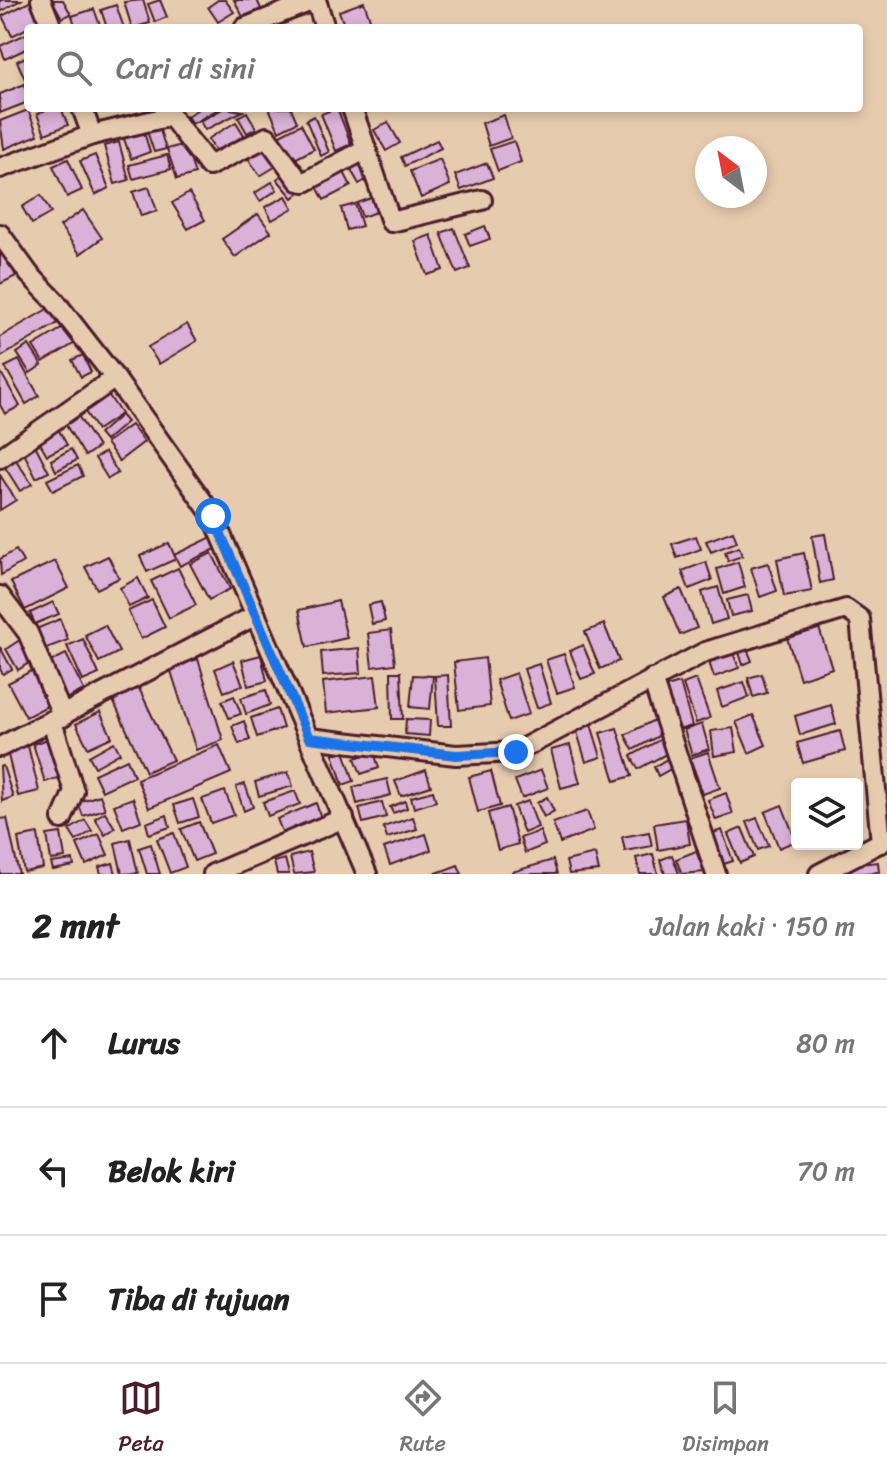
<!DOCTYPE html>
<html lang="id">
<meta charset="utf-8">
<style>
body{margin:0;font-family:Sriracha,sans-serif;background:#f2f2f2;color:#222}
.controls{position:absolute;right:24px;bottom:24px;display:grid;overflow:hidden;border-radius:8px;box-shadow:0 4px 12px #0003}
.controls button{width:72px;height:72px;display:grid;place-items:center;padding:0;border:0;border-bottom:2px solid #e0e0e0;background:#fff;color:#222;font:40px sans-serif}
.compass{position:absolute;left:695px;top:136px;width:72px;height:72px;border-radius:50%;background:#fff;box-shadow:0 4px 12px #0003;rotate:328deg}
.stop{position:absolute;width:24px;height:24px;margin:-18px;border:6px solid #1a73e8;border-radius:50%;background:#fff}
.stop.end{background:#1a73e8;border-color:#fff;box-shadow:0 2px 8px #0008}
.list{margin:0;padding:0;list-style:none}
h2{display:flex;justify-content:space-between;align-items:center;height:104px;margin:0;padding:0 32px;font-size:34px}
h2 small{font-size:26px;font-weight:400;color:#767676}
.list li{display:grid;grid-template-columns:52px 1fr auto;gap:24px;align-items:center;box-sizing:border-box;height:128px;padding:0 32px;border-top:2px solid #e0e0e0}
.list b{display:block;font-size:30px;white-space:nowrap}
.list em{font-size:26px;font-style:normal;color:#767676}
.icon{flex:none;width:44px;height:44px;fill:none;stroke:currentColor;stroke-width:2;stroke-linecap:round;stroke-linejoin:round}
.map{position:relative;flex:none;width:887px;height:874px;overflow:hidden}
.search{position:absolute;background:#fff;box-shadow:0 4px 12px #0003;left:24px;right:24px;top:24px;height:88px;display:flex;align-items:center;gap:20px;box-sizing:border-box;padding:0 28px;border-radius:8px;color:#767676;font-size:30px}
.sheet{height:488px;background:#fff}
nav{display:flex;justify-content:space-around;align-items:center;box-sizing:border-box;height:112px;border-top:2px solid #e0e0e0;background:#fff;font-size:22px;color:#767676}
nav a{display:grid;justify-items:center;gap:4px}
nav .on{color:#4a1f2b}
.map>svg:first-child{display:block}
.building{fill:#dab1d7;stroke:#4a1f2b;stroke-width:2}
.lines{fill:none;stroke-linecap:round;stroke-linejoin:round}
.minor-casing{stroke:#4a1f2b;stroke-width:24}
.minor{stroke:#e7cbae;stroke-width:18}
.route{stroke:#1a73e8;stroke-width:10}
</style>
<div class="map">
<svg width="887" height="874" viewBox="0 0 887 874">
<rect width="100%" height="100%" fill="#e7cbae"/>
<filter id="ink" filterUnits="userSpaceOnUse"><feTurbulence type="fractalNoise" baseFrequency=".0125" numOctaves="2"/><feDisplacementMap in="SourceGraphic" scale="16" xChannelSelector="R" yChannelSelector="G"/><feConvolveMatrix kernelMatrix="1 2 1 2 8 2 1 2 1" color-interpolation-filters="sRGB"/></filter>
<g filter="url(#ink)">
<g class="building">
<path d="M0 0H21L0 12Z"/>
<path d="M52 0H63L71 14 62 18Z"/>
<path d="M143 0 150 23 132 28 124 2Z"/>
<path d="M160 0 167 17 155 22 148 4Z"/>
<path d="M218 0H225L234 12 218 22 208 7Z"/>
<path d="M234 0H257L261 9 243 17Z"/>
<path d="M31 1 41 21 12 36 2 16Z"/>
<path d="M364 2 373 28H345L339 11Z"/>
<path d="M116 5 124 28H107L101 10Z"/>
<path d="M94 9 101 28H76L72 16Z"/>
<path d="M28 33V48L5 59 0 46Z"/>
<path d="M28 56V86L17 61Z"/>
<path d="M25 84 28 102 0 113V94Z"/>
<path d="M50 108H61L68 125 45 134 37 114Z"/>
<path d="M200 108H220L192 124 187 116Z"/>
<path d="M224 108 243 111 205 130 200 121Z"/>
<path d="M269 108H291L297 122 279 131Z"/>
<path d="M337 108 351 144 336 151 321 114Z"/>
<path d="M28 110 38 135 4 149 0 121Z"/>
<path d="M247 112 256 128 247 133 238 117Z"/>
<path d="M504 115 511 138 489 146 482 123Z"/>
<path d="M314 116 329 152 321 156 306 120Z"/>
<path d="M157 121 166 149 154 152 145 125Z"/>
<path d="M236 122 244 135 217 153 208 139Z"/>
<path d="M388 122 400 143 386 151 374 130Z"/>
<path d="M301 124 314 149 291 161 278 136Z"/>
<path d="M143 129 150 152 131 159 123 136Z"/>
<path d="M437 140 441 148 405 166 401 157Z"/>
<path d="M263 141 278 165 260 176 244 152Z"/>
<path d="M514 141 521 162 498 171 490 149Z"/>
<path d="M119 142 129 180 115 184 104 146Z"/>
<path d="M185 144 195 174 177 179 167 149Z"/>
<path d="M95 155 109 188 95 195 80 161Z"/>
<path d="M167 155 171 169 133 179 129 165Z"/>
<path d="M360 158 371 177 359 184 348 165Z"/>
<path d="M68 159 82 190 67 197 53 166Z"/>
<path d="M440 159 450 185 421 198 410 171Z"/>
<path d="M487 163 493 178 461 190 455 175Z"/>
<path d="M342 168 351 186 324 200 315 183Z"/>
<path d="M284 173 300 192 293 198 277 179Z"/>
<path d="M272 182 277 190 260 201 255 193Z"/>
<path d="M149 187 157 211 141 216 133 192Z"/>
<path d="M189 193 205 220 188 229 172 203Z"/>
<path d="M41 195 51 213 32 224 22 207Z"/>
<path d="M286 196 293 208 272 220 265 207Z"/>
<path d="M377 196 382 210 362 217 357 203Z"/>
<path d="M355 204 362 226 347 230 341 208Z"/>
<path d="M83 210 102 238 80 254 60 226Z"/>
<path d="M258 214 271 232 235 257 222 239Z"/>
<path d="M485 226 490 239 470 246 465 234Z"/>
<path d="M454 228 470 268 457 273 441 233Z"/>
<path d="M431 235 443 270 427 275 415 241Z"/>
<path d="M0 244 16 276 0 284Z"/>
<path d="M49 308 58 323 1 357 0 337Z"/>
<path d="M187 324 197 341 159 364 148 347Z"/>
<path d="M68 325 77 342 43 362 33 346Z"/>
<path d="M29 345 42 365 30 373 17 353Z"/>
<path d="M83 355 91 372 81 377 72 360Z"/>
<path d="M19 360 39 396 26 404 5 367Z"/>
<path d="M0 371 20 406 5 414 0 405Z"/>
<path d="M104 388 121 414 97 430 80 404Z"/>
<path d="M75 411 98 447 85 456 62 419Z"/>
<path d="M121 415 127 422 105 441 99 434Z"/>
<path d="M56 425 67 445 47 455 36 436Z"/>
<path d="M131 425 144 442 119 461 106 443Z"/>
<path d="M33 441 49 472 36 478 21 447Z"/>
<path d="M71 449 77 460 56 471 51 460Z"/>
<path d="M105 452 118 473 108 479 95 458Z"/>
<path d="M14 457 32 484 20 491 3 464Z"/>
<path d="M78 465 83 476 53 491 47 480Z"/>
<path d="M0 475 16 500 0 510Z"/>
<path d="M733 531 737 542 711 552 706 541Z"/>
<path d="M825 534 833 580 820 583 812 536Z"/>
<path d="M214 536 220 547 180 566 174 555Z"/>
<path d="M696 536 701 549 677 558 672 544Z"/>
<path d="M169 543 176 559 147 572 140 556Z"/>
<path d="M739 547 742 556 728 561 725 552Z"/>
<path d="M16 550 23 562 1 575 0 559Z"/>
<path d="M212 553 230 589 209 600 190 564Z"/>
<path d="M804 553 812 591 784 596 777 559Z"/>
<path d="M108 556 119 578 97 589 85 567Z"/>
<path d="M55 561 69 588 25 610 11 582Z"/>
<path d="M706 562 712 580 689 589 682 571Z"/>
<path d="M738 562 745 587 724 594 717 569Z"/>
<path d="M768 563 777 591 760 597 751 568Z"/>
<path d="M178 568 196 605 169 618 151 581Z"/>
<path d="M138 578 148 598 129 607 120 588Z"/>
<path d="M718 587 727 619 711 624 702 592Z"/>
<path d="M681 589 697 628 680 635 664 597Z"/>
<path d="M748 595 752 611 731 616 727 600Z"/>
<path d="M152 600 165 627 141 639 128 611Z"/>
<path d="M338 601 347 638 307 647 299 610Z"/>
<path d="M53 602 59 614 35 624 30 613Z"/>
<path d="M381 602 385 621 372 624 368 605Z"/>
<path d="M60 619 68 640 44 649 36 629Z"/>
<path d="M604 624 619 661 600 669 585 632Z"/>
<path d="M105 625 119 652 99 662 85 635Z"/>
<path d="M819 628 832 668 800 679 787 638Z"/>
<path d="M391 630 395 664 372 667 368 633Z"/>
<path d="M83 639 99 674 83 681 67 646Z"/>
<path d="M20 640 32 661 18 670 6 649Z"/>
<path d="M583 645 595 674 581 679 570 651Z"/>
<path d="M746 646 752 661 743 665 738 649Z"/>
<path d="M0 647 12 669 3 674 0 669Z"/>
<path d="M359 648 361 673 323 676 321 652Z"/>
<path d="M733 653 739 668 714 677 709 662Z"/>
<path d="M66 654 84 690 66 699 48 663Z"/>
<path d="M564 654 575 687 557 693 546 660Z"/>
<path d="M261 655 267 681 248 686 242 660Z"/>
<path d="M485 658 490 706 459 710 454 662Z"/>
<path d="M198 659 223 740 196 750 170 668Z"/>
<path d="M233 661 243 685 224 692 215 669Z"/>
<path d="M539 664 551 703 537 708 524 669Z"/>
<path d="M33 670 51 704 26 717 8 683Z"/>
<path d="M391 672H401L403 719H392Z"/>
<path d="M516 673 529 714 509 721 496 680Z"/>
<path d="M762 674 767 693 753 697 748 678Z"/>
<path d="M413 675 433 676 430 709 410 707Z"/>
<path d="M448 675 451 726H438L435 676Z"/>
<path d="M375 676 379 707 326 713 323 682Z"/>
<path d="M696 679 710 718 696 723 683 684Z"/>
<path d="M744 682 749 697 722 707 717 691Z"/>
<path d="M680 683 692 726 675 731 663 688Z"/>
<path d="M137 684 173 760 146 772 111 696Z"/>
<path d="M266 690 270 705 246 714 241 698Z"/>
<path d="M234 696 241 714 229 718 222 701Z"/>
<path d="M831 705 836 724 800 735 795 716Z"/>
<path d="M277 709 283 728 257 737 251 718Z"/>
<path d="M100 712 112 737 88 748 76 724Z"/>
<path d="M753 715 766 745 749 753 736 722Z"/>
<path d="M406 719 430 720 429 736 405 734Z"/>
<path d="M654 720 662 734 633 750 625 735Z"/>
<path d="M244 721 250 740 239 744 232 726Z"/>
<path d="M591 724 601 757 586 762 576 729Z"/>
<path d="M702 724 709 749 692 755 684 730Z"/>
<path d="M617 728 632 776 615 781 600 733Z"/>
<path d="M733 728 737 752 714 756 711 731Z"/>
<path d="M840 731 845 751 803 763 797 743Z"/>
<path d="M54 737 67 775 45 782 33 744Z"/>
<path d="M665 737 672 751 638 769 631 756Z"/>
<path d="M114 742 120 753 95 767 89 756Z"/>
<path d="M219 745 231 773 149 808 137 779Z"/>
<path d="M570 745 580 783 561 788 551 750Z"/>
<path d="M28 746 39 791 18 796 7 751Z"/>
<path d="M344 751 354 781 343 785 333 754Z"/>
<path d="M374 752 379 768 361 774 355 758Z"/>
<path d="M708 752 720 788 703 794 690 758Z"/>
<path d="M127 759 134 776 102 791 94 774Z"/>
<path d="M667 759 672 768 658 776 654 767Z"/>
<path d="M3 766 13 797 2 801 0 767Z"/>
<path d="M426 770 431 786 401 796 395 781Z"/>
<path d="M541 770 548 788 522 798 515 780Z"/>
<path d="M491 771 500 806 478 812 469 777Z"/>
<path d="M288 772 293 786 259 796 255 782Z"/>
<path d="M387 779 391 795 357 804 353 787Z"/>
<path d="M245 784 253 807 244 811 236 787Z"/>
<path d="M225 791 234 815 211 823 202 799Z"/>
<path d="M295 791 300 804 268 816 263 802Z"/>
<path d="M433 791 436 801 414 808 411 797Z"/>
<path d="M726 793 733 814 716 820 708 800Z"/>
<path d="M100 795 105 809 83 816 78 802Z"/>
<path d="M547 797 554 811 544 817 537 803Z"/>
<path d="M133 798 141 821 123 828 114 805Z"/>
<path d="M193 799 199 817 180 823 174 805Z"/>
<path d="M405 801 407 808 393 813 390 807Z"/>
<path d="M528 801 538 827 524 833 514 806Z"/>
<path d="M382 802 386 817 363 823 359 808Z"/>
<path d="M316 803 321 818 283 834 277 819Z"/>
<path d="M782 805 796 841 779 848 765 812Z"/>
<path d="M508 807 518 844 498 850 488 813Z"/>
<path d="M587 811 594 830 560 843 553 823Z"/>
<path d="M105 812 115 828 105 835 95 818Z"/>
<path d="M167 815 170 827 149 834 146 823Z"/>
<path d="M413 817 417 829 387 838 383 827Z"/>
<path d="M7 818 19 874H0V819Z"/>
<path d="M757 818 769 846 758 850 747 822Z"/>
<path d="M686 819 690 844 658 850 654 824Z"/>
<path d="M85 820 92 831 76 841 69 830Z"/>
<path d="M199 822 212 854 194 861 181 829Z"/>
<path d="M742 828 754 857 740 863 728 834Z"/>
<path d="M722 830 733 861 721 865 710 834Z"/>
<path d="M540 831 545 845 525 853 520 838Z"/>
<path d="M649 832 652 846 625 851 622 837Z"/>
<path d="M61 833 65 858 51 860 47 835Z"/>
<path d="M174 833 186 867 170 873 157 839Z"/>
<path d="M38 834 43 868 24 872 18 838Z"/>
<path d="M99 834 108 855 86 865 77 844Z"/>
<path d="M426 834 431 850 390 865 384 848Z"/>
<path d="M130 839 138 873 122 874 115 843Z"/>
<path d="M151 844 160 874H147L139 848Z"/>
<path d="M696 851 704 872 682 874 676 859Z"/>
<path d="M309 852 314 872 294 874 290 857Z"/>
<path d="M595 854 599 871 569 874 566 861Z"/>
<path d="M653 854 658 874H640L636 858Z"/>
<path d="M672 855 679 874H665L660 860Z"/>
<path d="M285 859 289 874H277L274 862Z"/>
<path d="M73 860 74 866 53 870 51 863Z"/>
<path d="M553 860 557 874H513L512 872Z"/>
<path d="M878 862 879 872 851 874 850 865Z"/>
<path d="M113 863 116 874H101L99 867Z"/>
<path d="M458 865 462 874H434Z"/>
</g>
<g class="lines">
<defs>
<g id="minor">
<path d="M41 0 52 28"/>
<path d="M316 0 325 28"/>
<path d="M244 28 314 0"/>
<path d="M82 108 92 135"/>
<path d="M352 108 391 222 482 200"/>
<path d="M0 168 92 135 171 116 209 166 267 137 299 181 305 182 366 149"/>
<path d="M0 234 29 274 54 300 115 378 213 516 367 874"/>
<path d="M0 458 115 378"/>
<path d="M0 596 28 633 63 717"/>
<path d="M652 679 716 874"/>
<path d="M52 722 74 791 62 819"/>
<path d="M309 738 456 755 516 752 705 652 846 609 860 619 881 843"/>
<path d="M0 747 256 615"/>
<path d="M213 874 344 818"/>
<path d="M819 874 887 839"/>
</g>
</defs>
<use href="#minor" class="minor-casing"/>
<use href="#minor" class="minor"/>
</g>
</g>
<g class="lines" filter="url(#ink)">
<path class="route" d="M213 516 309 738 456 755 516 752"/>
</g>
</svg>
<div class="controls">
<button><svg class="icon" aria-label="layers" viewBox="0 0 24 24"><path d="M12 4l9 5-9 5-9-5zM3 14l9 5 9-5"/></svg></button>
</div>
<svg class="compass" viewBox="-18 -18 36 36"><path d="M0-13l5 13h-10z" fill="#e53935"/><path d="M0 13l5-13h-10z" fill="#767676"/></svg>
<div class="stop" style="left:213px;top:516px"></div>
<div class="stop end" style="left:516px;top:752px"></div>
<div class="search"><svg class="icon" aria-label="search" viewBox="0 0 24 24"><circle cx="10" cy="10" r="6"/><path d="M15 15l6 6"/></svg>Cari di sini</div>
</div>
<section class="sheet">
<h2>2 mnt<small>Jalan kaki · 150 m</small></h2>
<ul class="list">
<li><svg class="icon" aria-label="ahead" viewBox="0 0 24 24"><path d="M12 20V5M6 11l6-6 6 6"/></svg><div><b>Lurus</b></div><em>80 m</em></li>
<li><svg class="icon" aria-label="left" viewBox="0 0 24 24"><path d="M17 20v-9H6M10 6l-5 5 5 5"/></svg><div><b>Belok kiri</b></div><em>70 m</em></li>
<li><svg class="icon" aria-label="arrive" viewBox="0 0 24 24"><path d="M6 21V4h12l-3 4 3 4H6"/></svg><div><b>Tiba di tujuan</b></div></li>
</ul>
</section>
<nav>
<a class="on"><svg class="icon" aria-label="map" viewBox="0 0 24 24"><path d="M3 6l6-2 6 2 6-2v14l-6 2-6-2-6 2zM9 4v14M15 6v14"/></svg>Peta</a>
<a><svg class="icon" aria-label="directions" viewBox="0 0 24 24"><path d="M12 3l9 9-9 9-9-9zM9 14v-3h6M13 9l2 2-2 2"/></svg>Rute</a>
<a><svg class="icon" aria-label="saved" viewBox="0 0 24 24"><path d="M7 4h10v16l-5-4-5 4z"/></svg>Disimpan</a>
</nav>
